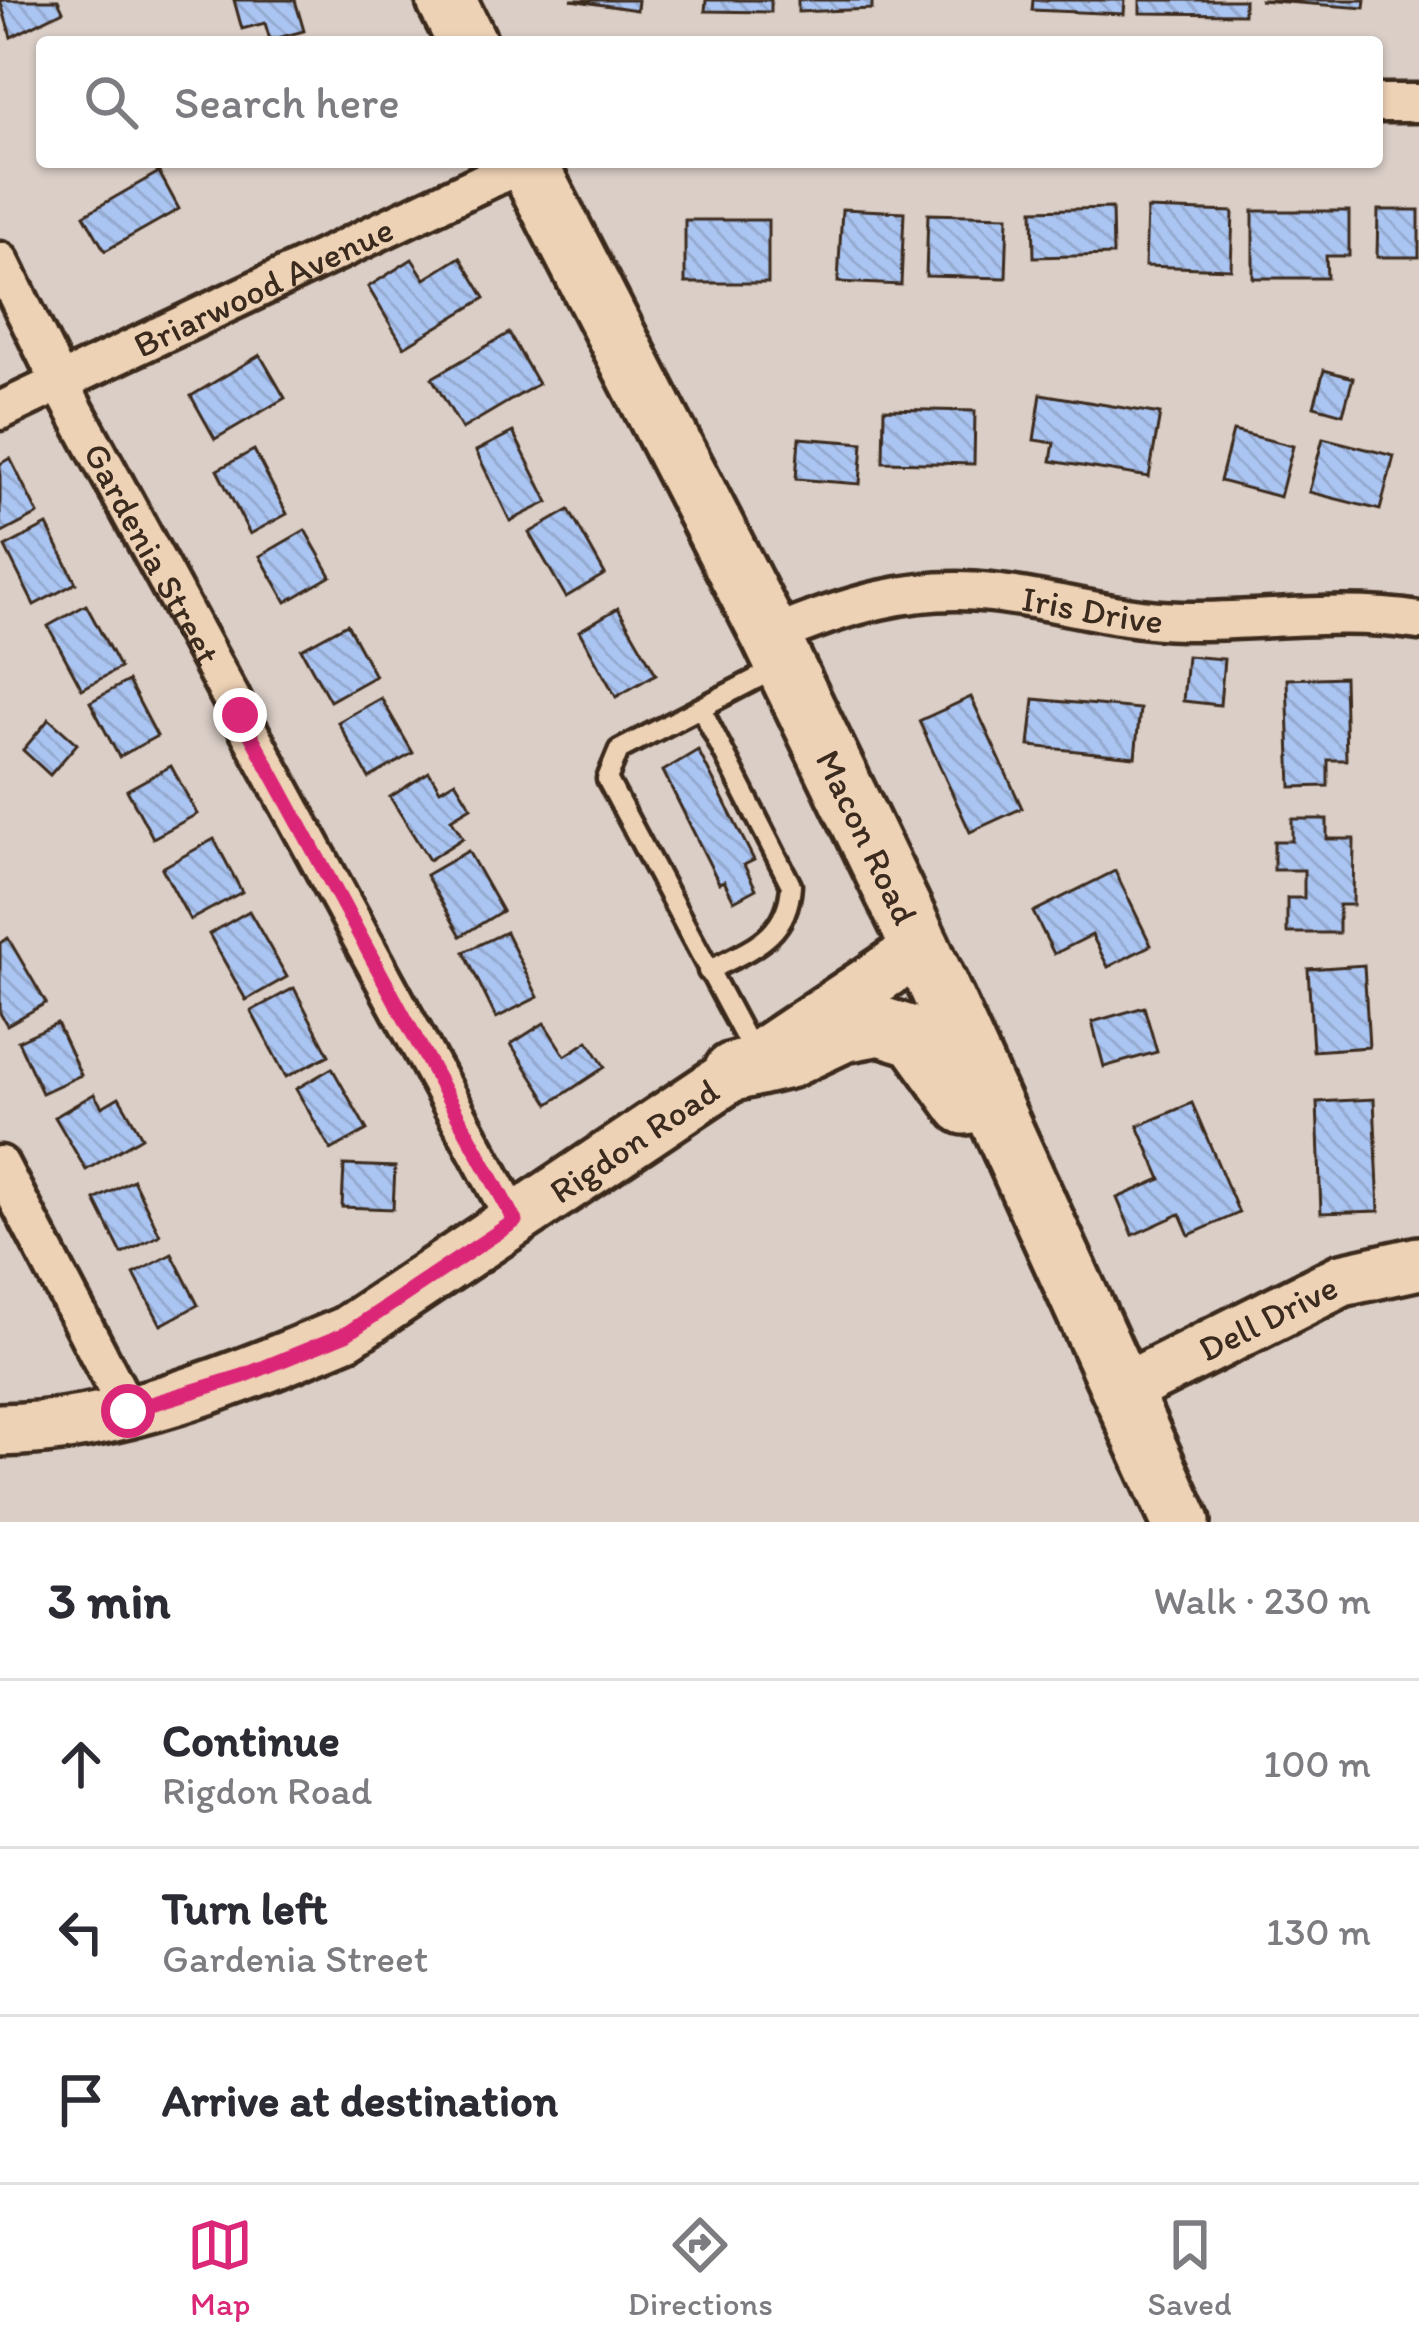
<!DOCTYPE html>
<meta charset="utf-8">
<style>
body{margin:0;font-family:Itim,sans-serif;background:#f2f2f3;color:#2b2b33}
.stop{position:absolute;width:36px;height:36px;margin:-27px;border:9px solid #db2777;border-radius:50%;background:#fff}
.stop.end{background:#db2777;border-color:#fff;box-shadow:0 3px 12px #0008}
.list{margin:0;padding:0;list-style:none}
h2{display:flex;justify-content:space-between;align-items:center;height:156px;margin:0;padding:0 48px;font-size:51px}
h2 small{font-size:39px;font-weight:400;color:#7c7c81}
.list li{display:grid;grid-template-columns:78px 1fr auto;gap:36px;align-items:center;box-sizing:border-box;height:168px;padding:0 48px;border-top:3px solid #e1e1e2}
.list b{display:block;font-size:45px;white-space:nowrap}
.list p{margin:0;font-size:39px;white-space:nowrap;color:#7c7c81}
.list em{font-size:39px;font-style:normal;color:#7c7c81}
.icon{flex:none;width:66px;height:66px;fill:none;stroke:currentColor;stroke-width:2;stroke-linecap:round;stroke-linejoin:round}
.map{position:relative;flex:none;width:1419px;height:1522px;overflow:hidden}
.search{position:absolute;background:#fff;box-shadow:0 3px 9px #0004;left:36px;right:36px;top:36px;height:132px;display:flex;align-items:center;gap:30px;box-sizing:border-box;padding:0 42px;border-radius:12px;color:#7c7c81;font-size:45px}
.sheet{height:660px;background:#fff}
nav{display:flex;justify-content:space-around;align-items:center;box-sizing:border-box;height:168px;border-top:3px solid #e1e1e2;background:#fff;font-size:33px;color:#7c7c81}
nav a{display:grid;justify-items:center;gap:6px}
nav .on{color:#db2777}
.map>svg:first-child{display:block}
.building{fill:url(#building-back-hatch);stroke:#3b2a1e;stroke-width:3}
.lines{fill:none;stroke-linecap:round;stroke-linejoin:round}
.lane-casing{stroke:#3b2a1e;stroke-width:27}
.street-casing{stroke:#3b2a1e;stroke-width:45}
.secondary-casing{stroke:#3b2a1e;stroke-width:60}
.primary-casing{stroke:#3b2a1e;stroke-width:66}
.lane{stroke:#eed2b5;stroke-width:18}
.street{stroke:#eed2b5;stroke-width:36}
.secondary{stroke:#eed2b5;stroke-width:51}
.primary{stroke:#eed2b5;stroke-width:57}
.route{stroke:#db2777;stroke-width:15}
.labels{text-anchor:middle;stroke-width:12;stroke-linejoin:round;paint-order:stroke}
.street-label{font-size:36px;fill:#3b2a1e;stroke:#eed2b5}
</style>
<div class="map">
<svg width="1419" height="1522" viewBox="0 0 1419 1522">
<defs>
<pattern id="building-back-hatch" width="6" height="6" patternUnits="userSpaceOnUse" patternTransform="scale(3)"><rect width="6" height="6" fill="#abc5f2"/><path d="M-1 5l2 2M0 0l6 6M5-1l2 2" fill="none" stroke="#94a9cf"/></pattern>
</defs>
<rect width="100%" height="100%" fill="#dacec7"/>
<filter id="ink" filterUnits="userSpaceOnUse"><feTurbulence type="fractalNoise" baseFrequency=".00833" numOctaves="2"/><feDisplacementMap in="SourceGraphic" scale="24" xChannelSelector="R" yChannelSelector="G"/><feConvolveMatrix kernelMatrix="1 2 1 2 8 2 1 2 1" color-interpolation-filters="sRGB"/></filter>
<g filter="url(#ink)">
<g class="building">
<path d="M0 0H58L63 11 11 37Z"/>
<path d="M234 0H295L304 31 270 40 265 23 242 29Z"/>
<path d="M571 0H638L637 10Z"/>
<path d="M706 0H771V12L705 11Z"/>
<path d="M798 0H872V9L798 12Z"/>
<path d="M1033 0H1125L1124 14 1032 10Z"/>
<path d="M1140 0H1244V14L1140 13Z"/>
<path d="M1259 0H1365L1364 8Z"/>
<path d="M159 172 179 209 105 251 84 215Z"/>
<path d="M1112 208 1113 255 1034 257 1033 210Z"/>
<path d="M842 209 904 212 901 285 838 282Z"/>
<path d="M1147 209 1233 212 1231 269 1145 266Z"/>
<path d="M1378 210H1419V257H1377Z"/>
<path d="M1253 211H1349V256H1326L1327 278H1253Z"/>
<path d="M928 214 1008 216 1006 278 926 276Z"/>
<rect x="685" y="220" width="83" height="63"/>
<path d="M460 257 485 298 404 347 368 287 412 259 425 279Z"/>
<path d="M509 333 538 384 462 429 432 378Z"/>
<path d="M260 355 285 398 215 439 191 396Z"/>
<path d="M1324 370 1353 378 1343 414 1314 406Z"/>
<path d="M1041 394 1160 414 1149 477 1051 461 1054 443 1034 440Z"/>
<path d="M884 409 975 411 974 464 883 462Z"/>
<path d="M1233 431 1293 446 1280 497 1220 481Z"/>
<path d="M513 432 548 502 510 521 476 451Z"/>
<path d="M799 438 863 443 860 484 796 479Z"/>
<path d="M1323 438 1394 456 1380 510 1309 492Z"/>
<path d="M254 450 287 514 250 534 217 470Z"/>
<path d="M10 458 38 514 0 534V464Z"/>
<path d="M569 510 605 574 566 597 529 533Z"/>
<path d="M47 525 76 583 34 605 5 547Z"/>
<path d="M305 530 331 576 286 602 260 556Z"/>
<path d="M86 605 120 668 82 689 48 626Z"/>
<path d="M618 608 656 674 616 697 579 631Z"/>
<path d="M347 624 375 676 330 701 301 649Z"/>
<path d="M1187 656 1224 659 1220 705 1183 701Z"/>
<path d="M1344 677 1346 760H1328V786L1291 787 1287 679Z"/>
<path d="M128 681 157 736 119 757 90 702Z"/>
<path d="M971 697 1022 808 970 832 919 721Z"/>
<path d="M381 698 413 753 369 778 338 722Z"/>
<path d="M1034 699 1140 709 1135 757 1029 746Z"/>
<path d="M49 719 77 744 50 775 23 750Z"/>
<path d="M698 750 754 860 744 865 756 889 734 901 724 881 719 883 663 771Z"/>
<path d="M171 766 197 814 153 838 127 790Z"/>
<path d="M429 772 440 790 455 781 471 807 451 819 463 838 429 860 390 797Z"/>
<path d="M1292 819H1327V839H1354L1353 905H1339V933H1287V898H1304V870H1274V841H1292Z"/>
<path d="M214 839 242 892 190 920 162 868Z"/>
<path d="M468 851 502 911 461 936 426 875Z"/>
<path d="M1115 871 1151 945 1108 967 1092 935 1054 954 1033 912Z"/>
<path d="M249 911 287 977 246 1000 209 934Z"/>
<path d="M506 932 538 997 496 1018 464 952Z"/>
<path d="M8 938 46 1003 7 1025 0 1013V943Z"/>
<path d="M1364 965 1369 1047 1313 1051 1308 969Z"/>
<path d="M294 988 329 1055 286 1077 251 1011Z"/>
<path d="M1144 1007 1157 1052 1104 1067 1092 1022Z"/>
<path d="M57 1023 81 1075 42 1093 18 1041Z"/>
<path d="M544 1023 565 1056 588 1041 605 1067 549 1104 511 1044Z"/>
<path d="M332 1068 367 1130 331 1150 296 1089Z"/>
<path d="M94 1094 102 1107 119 1097 142 1137 86 1170 55 1117Z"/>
<path d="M1374 1099 1379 1211 1321 1213 1317 1102Z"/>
<path d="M1192 1103 1239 1213 1189 1235 1180 1214 1133 1235 1117 1198 1161 1179 1138 1126Z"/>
<path d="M344 1165 395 1167 393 1209 342 1207Z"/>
<path d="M133 1180 160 1235 122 1254 95 1200Z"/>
<path d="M172 1254 198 1305 161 1325 134 1274Z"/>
</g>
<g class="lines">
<defs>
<g id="lane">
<path d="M701 708 791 885C788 938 750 949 708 971"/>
<path d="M755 1056 607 779 619 750 777 668"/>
</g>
<g id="street">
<path d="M1377 103H1419"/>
<path id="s1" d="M0 261 60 383 515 1221"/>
<path id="s2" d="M0 411 526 162"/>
<path id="s3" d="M771 637C844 606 913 584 992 593 1057 600 1117 620 1182 621 1262 622 1340 608 1419 621"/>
<path d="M0 1165 128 1411"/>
</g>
<g id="secondary">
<path id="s4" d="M1123 1390 1342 1280 1419 1263"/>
<path id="s5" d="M0 1430C120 1428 237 1379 346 1333L921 948"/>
</g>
<g id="primary">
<path d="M446 0 467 42"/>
<path id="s6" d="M527 162 771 637 921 948 1181 1522"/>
<path d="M733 1072 788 1059 843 1033 880 1026 916 1037 965 1105"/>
</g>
</defs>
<use href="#lane" class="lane-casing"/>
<use href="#street" class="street-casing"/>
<use href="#secondary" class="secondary-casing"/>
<use href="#primary" class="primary-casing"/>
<use href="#lane" class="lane"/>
<use href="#street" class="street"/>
<use href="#secondary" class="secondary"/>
<use href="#primary" class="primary"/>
</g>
</g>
<g class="lines" filter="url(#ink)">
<path class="route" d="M128 1411 243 1376 346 1334 515 1221 240 715"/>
</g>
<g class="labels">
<g class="street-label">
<text dy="13" stroke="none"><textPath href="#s2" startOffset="291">Briarwood Avenue</textPath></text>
<text dy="13" stroke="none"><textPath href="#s1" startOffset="330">Gardenia Street</textPath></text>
<text dy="13" stroke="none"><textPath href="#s3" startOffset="330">Iris Drive</textPath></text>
<text dy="13" stroke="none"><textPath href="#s6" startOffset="756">Macon Road</textPath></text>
<text dy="13" stroke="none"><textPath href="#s5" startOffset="708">Rigdon Road</textPath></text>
<text dy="13" stroke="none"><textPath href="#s4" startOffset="162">Dell Drive</textPath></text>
</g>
</g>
</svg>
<div class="stop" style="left:128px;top:1411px"></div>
<div class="stop end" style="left:240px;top:715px"></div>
<div class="search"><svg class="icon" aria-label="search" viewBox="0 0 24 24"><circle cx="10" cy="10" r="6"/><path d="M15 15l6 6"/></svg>Search here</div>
</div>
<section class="sheet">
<h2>3 min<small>Walk · 230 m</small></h2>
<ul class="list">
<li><svg class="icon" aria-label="ahead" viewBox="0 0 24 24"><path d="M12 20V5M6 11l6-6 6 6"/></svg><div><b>Continue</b><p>Rigdon Road</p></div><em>100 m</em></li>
<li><svg class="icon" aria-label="left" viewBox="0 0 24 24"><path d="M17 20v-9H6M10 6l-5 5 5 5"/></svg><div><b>Turn left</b><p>Gardenia Street</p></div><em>130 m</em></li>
<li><svg class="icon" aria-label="arrive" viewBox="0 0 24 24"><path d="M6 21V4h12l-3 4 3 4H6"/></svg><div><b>Arrive at destination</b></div></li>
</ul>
</section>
<nav>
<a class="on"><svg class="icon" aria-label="map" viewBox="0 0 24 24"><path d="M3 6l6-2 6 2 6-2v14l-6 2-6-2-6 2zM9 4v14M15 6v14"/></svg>Map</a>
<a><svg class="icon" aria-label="directions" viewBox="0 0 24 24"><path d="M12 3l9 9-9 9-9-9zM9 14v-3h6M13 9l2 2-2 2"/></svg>Directions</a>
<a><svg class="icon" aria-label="saved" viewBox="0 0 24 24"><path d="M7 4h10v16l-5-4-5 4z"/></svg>Saved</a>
</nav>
